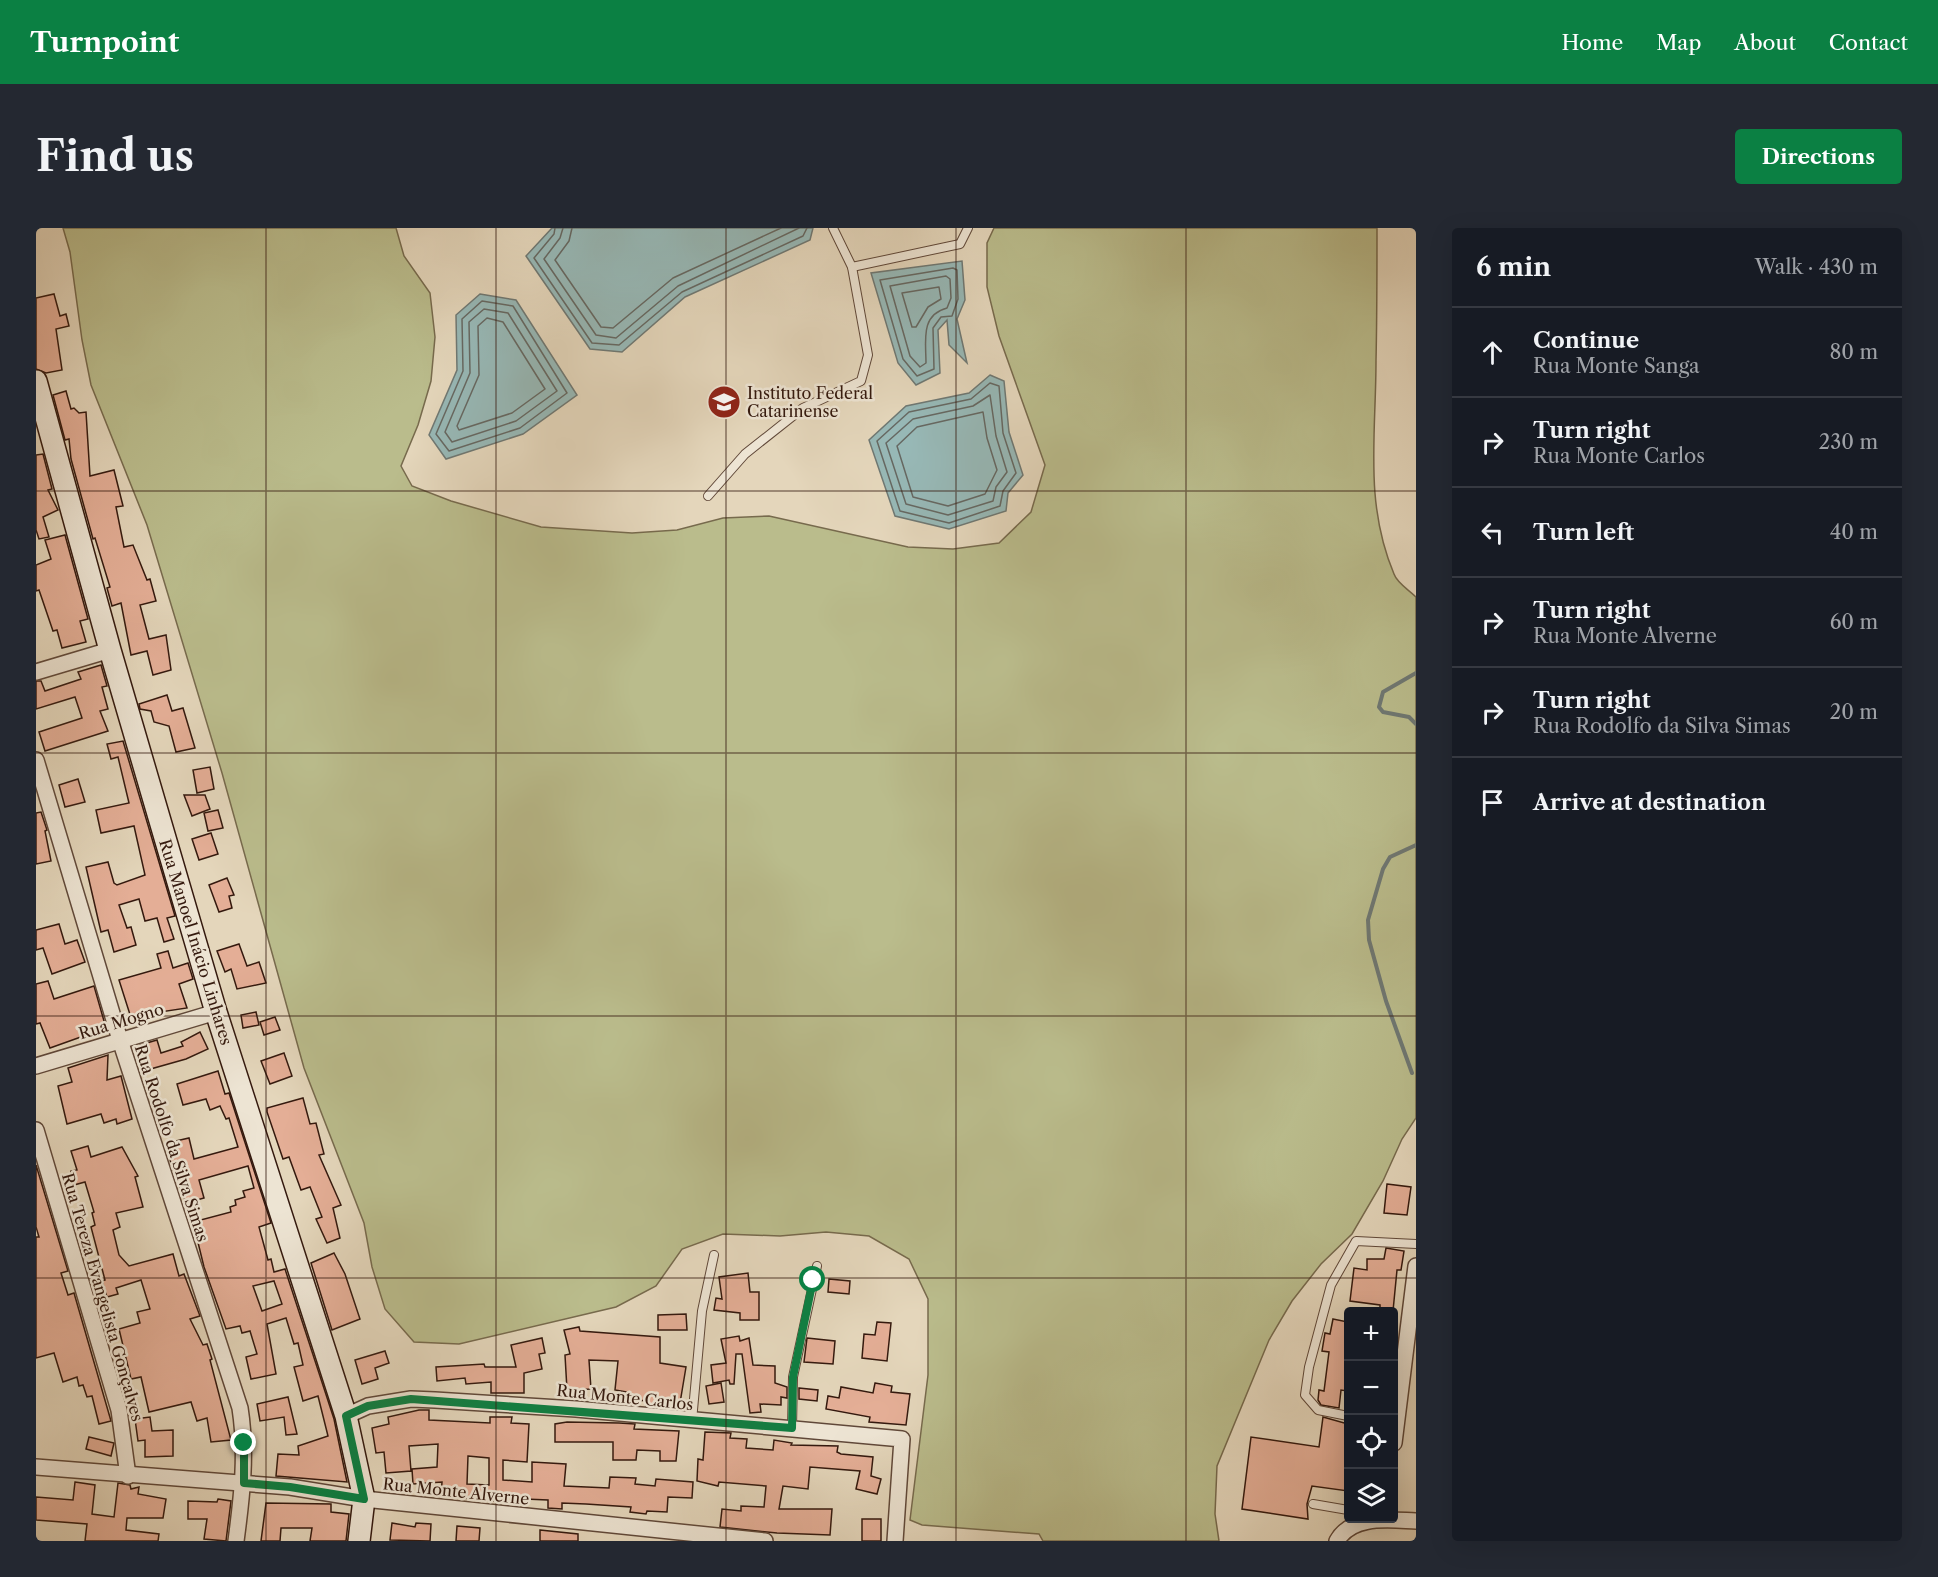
<!DOCTYPE html>
<meta charset="utf-8">
<style>
body{margin:0;font-family:"Libre Caslon Text",serif;background:#242831;color:#f1f3f6}
.controls{position:absolute;right:18px;bottom:18px;display:grid;overflow:hidden;border-radius:6px;box-shadow:0 6px 24px #0002}
.controls button{width:54px;height:54px;display:grid;place-items:center;padding:0;border:0;border-bottom:2px solid #363941;background:#171b24;color:#f1f3f6;font:30px sans-serif}
.stop{position:absolute;width:18px;height:18px;margin:-14px;border:4px solid #0b8043;border-radius:50%;background:#fff}
.stop.end{background:#0b8043;border-color:#fff;box-shadow:0 2px 6px #0008}
.list{margin:0;padding:0;list-style:none}
h2{display:flex;justify-content:space-between;align-items:center;height:78px;margin:0;padding:0 24px;font-size:26px}
h2 small{font-size:20px;font-weight:400;color:#9ea1a6}
.list li{display:grid;grid-template-columns:39px 1fr auto;gap:18px;align-items:center;box-sizing:border-box;height:90px;padding:0 24px;border-top:2px solid #363941}
.list b{display:block;font-size:22px;white-space:nowrap}
.list p{margin:0;font-size:20px;white-space:nowrap;color:#9ea1a6}
.list em{font-size:20px;font-style:normal;color:#9ea1a6}
.icon{flex:none;width:33px;height:33px;fill:none;stroke:currentColor;stroke-width:2;stroke-linecap:round;stroke-linejoin:round}
.map{position:relative;flex:none;width:1380px;height:1313px;overflow:hidden;border-radius:6px}
header{display:flex;align-items:center;gap:36px;box-sizing:border-box;height:84px;padding:0 30px;background:#0b8043;color:#fff}
header strong{font-size:28px}
nav{display:flex;gap:33px;margin-inline-start:auto;font-size:21px}
.intro{display:flex;align-items:center;justify-content:space-between;box-sizing:border-box;height:144px;padding:0 36px}
h1{margin:0;font-size:42px}
.button{padding:15px 27px;border-radius:6px;background:#0b8043;color:#fff;font-size:21px;font-weight:700}
main{display:flex;gap:36px;padding:0 36px}
aside{flex:1;background:#171b24;border-radius:6px;box-shadow:0 6px 24px #0002}
.map>svg:first-child{display:block}
.green{fill:#babc8c;stroke:#776a4d;stroke-width:1.5}
.water{fill:#97b8b6;stroke:#6f7873;stroke-width:1.5}
.lines{fill:none;stroke-linecap:round;stroke-linejoin:round}
.shore{stroke:#666862;stroke-width:1.5}
.stream{stroke:#6f7873;stroke-width:4}
.building{fill:#e4ae96;stroke:#34190e;stroke-width:1.5;fill-rule:evenodd}
.service-casing{stroke:#604839;stroke-width:10}
.minor-casing{stroke:#604839;stroke-width:18}
.secondary-casing{stroke:#34190e;stroke-width:24}
.service{stroke:#ede4d3;stroke-width:8}
.minor{stroke:#ede4d3;stroke-width:15}
.secondary{stroke:#ede4d3;stroke-width:21}
.route{stroke:#0b8043;stroke-width:8}
.grid{fill:none;stroke:#34190e;stroke-width:1.5;stroke-opacity:0.55}
.labels{text-anchor:middle;stroke-width:5;stroke-linejoin:round;paint-order:stroke}
.poi-label{font-size:16px;fill:#34190e;stroke:#ede4d3;text-anchor:start}
.street-label{font-size:16px;fill:#34190e;stroke:#ede4d3}
</style>
<header>
<strong>Turnpoint</strong>
<nav><a>Home</a><a>Map</a><a>About</a><a>Contact</a></nav>
</header>
<div class="intro"><h1>Find us</h1><a class="button">Directions</a></div>
<main>
<div class="map">
<svg width="1380" height="1313" viewBox="0 0 1380 1313">
<rect width="100%" height="100%" fill="#e4d6bb"/>
<filter id="stains"><feTurbulence type="fractalNoise" baseFrequency=".00333" numOctaves="4"/><feColorMatrix values="0 0 0 0 .2 0 0 0 0 .09 0 0 0 0 .02 0 0 0 .5 -.17"/></filter>
<radialGradient id="worn" r=".72"><stop offset=".6" stop-color="#630" stop-opacity="0"/><stop offset="1" stop-color="#630" stop-opacity=".3"/></radialGradient>
<path class="green" d="M27 0H360L368 28 394 65 399 109 395 153 382 197 365 238 376 258 415 273 505 299 596 305 641 302 687 290 733 288 872 319 917 321 963 315 995 284 1009 237 963 108 951 59V15L958 0H1341C1341 44 1341 89 1340 133 1340 207 1328 275 1358 346 1361 355 1373 362 1380 369V890L1366 911 1347 953 1316 1006 1285 1036 1256 1073 1233 1112 1181 1238 1179 1286 1183 1313H1007L1003 1306 886 1297 874 1292 892 1147V1071L873 1031 833 1008 790 1004 744 1008 687 1006 646 1021 620 1058 580 1079 423 1116 378 1114 349 1081 336 1039 328 995 268 840 186 545 111 297 55 157 46 112 34 24Z"/>
<g class="water">
<path d="M516 0H777L774 12 649 69 586 124 554 121 490 28Z"/>
<path d="M926 33 929 72 921 91 931 135 913 117 911 92 902 102 904 145 880 157 862 135 835 45Z"/>
<path d="M444 66 480 72 541 167 487 206 410 231 393 207 421 142 420 87Z"/>
<path d="M954 147 968 153 973 204 987 247 972 265 970 283 913 301 859 288 833 212 870 178 933 165Z"/>
</g>
<g class="lines">
<g class="shore">
<path d="M519 0 518 6 498 30 556 115 583 117 646 64 767 8 771 0"/>
<path d="M527 0 524 10 508 31 560 107 580 110 642 58 763 0"/>
<path d="M536 0 533 13 519 32 565 99 577 100 637 50 745 0"/>
<path d="M917 40 921 42 922 71 916 88 905 89 897 100 898 141 881 148 867 131 844 52Z"/>
<path d="M910 48 914 51 915 70 911 80C884 87 890 113 890 135L884 139 874 128 854 58Z"/>
<path d="M903 59 905 71 892 79 880 99H876L866 65Z"/>
<path d="M446 73 477 78 531 165 484 200 413 223 400 206 427 143 426 91Z"/>
<path d="M448 81 472 85 521 163 480 193 416 214 409 204 434 145 433 94Z"/>
<path d="M451 90 467 94 509 161 476 185 423 202 421 198 443 147 442 98Z"/>
<path d="M954 155 963 158 967 205 980 245 967 263 964 278 913 295 864 283 841 213 873 184 935 171Z"/>
<path d="M954 167 960 208 971 244 960 259 957 273 912 287 870 276 850 215 877 191 937 178Z"/>
<path d="M947 184 951 210 961 242 949 266 912 278 877 269 861 218 881 199Z"/>
</g>
<g class="stream">
<path d="M1380 445 1347 464 1343 479 1347 484 1373 489 1380 496"/>
<path d="M1376 845 1350 773 1333 712 1332 692 1347 641 1354 629 1380 617"/>
</g>
</g>
<g class="building">
<path d="M18 66 24 88 30 86 33 98 20 101 26 142 10 145 0 141V70Z"/>
<path d="M30 163 35 181 38 180 43 185 50 184 54 248 78 242 87 278 80 279 88 319 97 317 111 352 114 351 120 373 104 377 113 411 130 407 135 442 117 447 111 423 95 427 85 375 76 378 71 360 74 359 59 310 57 311 35 231 33 211 29 212 17 167Z"/>
<path d="M7 226 16 261 12 262 22 282 7 289 13 309 3 311 0 302V227Z"/>
<path d="M29 307 52 391 44 393 50 414 26 420 21 402 17 403 3 362 0 363V337L15 331 9 312Z"/>
<path d="M65 437 71 458 66 459 72 481 64 483 72 503 9 523 3 504 46 490 39 469 0 481V453H5L9 463 45 451 42 444Z"/>
<path d="M131 467 136 483 147 480 159 520 140 524 133 498 118 494 115 483 104 481 103 476Z"/>
<path d="M87 513 139 688 131 690 138 711 128 714 121 690 109 693 103 671 83 677 91 700 95 699 100 717 78 724 72 702 65 704 50 639 72 634 78 655 81 657 109 647 98 598 65 605 60 582 93 575 82 529 75 531 71 516Z"/>
<path d="M174 539 178 561 161 565 157 542Z"/>
<path d="M42 551 49 574 29 579 23 557Z"/>
<path d="M148 567H169L174 581 156 588Z"/>
<path d="M182 582 187 600 172 603 168 585Z"/>
<path d="M5 584 11 602 9 603 15 633 0 636V585Z"/>
<path d="M175 605 182 626 163 632 156 611Z"/>
<path d="M191 650 198 667 193 668 196 680 183 684 173 657Z"/>
<path d="M23 696 29 716 41 712 49 734 16 746 7 720 0 722V702Z"/>
<path d="M203 716 211 738 223 734 230 755 201 761 195 741 189 744 181 723Z"/>
<path d="M132 723 137 740 152 735 157 751 143 756 151 780 117 785 118 789 97 796 83 752 125 740 121 726Z"/>
<path d="M12 753 18 771 58 758 70 800 14 820 4 795 0 796V756Z"/>
<path d="M220 784 223 797 207 800 205 787Z"/>
<path d="M239 789 244 802 228 807 224 794Z"/>
<path d="M164 804 172 821 150 831 111 842 104 817 121 812 125 825 147 818 145 814Z"/>
<path d="M248 825 256 848 234 856 225 833Z"/>
<path d="M72 827 71 852 85 848 96 891 81 896 80 891 68 895 65 886 31 896 22 858 36 854 32 840Z"/>
<path d="M182 843 189 866 193 865 235 995 223 999 232 1032 235 1031 238 1044 249 1041 298 1191 311 1254 240 1248 242 1226 263 1227 262 1218 292 1208 282 1168 267 1173 258 1139 267 1137 262 1115 258 1116 250 1090 231 1096 240 1146 215 1151 210 1129 221 1126 214 1103 206 1105 204 1098 190 1101 168 1039 157 994 195 984 194 979 200 977 199 972 209 969 207 963 218 960 212 938 163 952 168 970 150 975 135 936 131 915 153 910 158 931 202 919 193 890 190 891 184 878 174 882 170 871 147 877 141 856ZM238 1053 246 1076 226 1083 217 1058Z"/>
<path d="M267 870 274 896 280 895 288 926 283 927 305 977 297 980 304 1010 291 1015 280 991 286 989 274 959 265 962 253 929 247 931 231 884V880Z"/>
<path d="M52 918 55 929 86 919 102 948 99 949 107 979 80 985 84 999 77 1002 83 1027 93 1038 137 1026 143 1048 148 1046 164 1088 154 1091 167 1117 171 1116 176 1131 174 1132 195 1212 175 1214 171 1190 161 1193 155 1174 113 1184 105 1149 95 1151 83 1101 104 1095 101 1084 114 1081 105 1052 80 1060 82 1066 71 1069 66 1053 69 1052 55 999 59 997 56 985 58 984 49 954 38 957 35 943 41 942 35 923Z"/>
<path d="M0 937 32 1043 25 1045 32 1067 38 1065 75 1193 63 1196 56 1168 51 1169 47 1157 43 1158 41 1149 27 1154 18 1125 0 1130V1009H3L0 999Z"/>
<path d="M1351 956 1375 959 1371 987 1348 985Z"/>
<path d="M1350 1020 1368 1023 1365 1042H1361L1357 1083 1344 1082V1077L1314 1073 1318 1040 1331 1042V1031H1348Z"/>
<path d="M298 1025 309 1046 324 1091 296 1102 275 1035Z"/>
<path d="M712 1045 714 1064H723V1092H704V1085L678 1082 680 1070 686 1071 683 1049Z"/>
<path d="M793 1051 814 1053 813 1066 792 1064Z"/>
<path d="M650 1086 651 1102H622V1087Z"/>
<path d="M1297 1091 1312 1094 1310 1109 1312 1110V1163L1305 1162 1303 1180 1285 1177 1282 1172 1283 1162 1288 1163 1293 1124 1286 1123 1289 1105 1294 1106Z"/>
<path d="M841 1094 855 1095 851 1133 826 1130 828 1106 839 1107Z"/>
<path d="M543 1099 544 1103 624 1109V1135L650 1139 643 1181 610 1178 611 1173 590 1171V1164L579 1162 582 1133 553 1132 555 1161 531 1162 529 1127 534 1126 528 1102Z"/>
<path d="M703 1108 704 1113 713 1110 717 1137 739 1138V1155L751 1159V1170L745 1169V1177L724 1176 725 1184 714 1185 706 1126H700L698 1156H694L693 1152 677 1155 675 1137 690 1135 685 1111Z"/>
<path d="M506 1110 509 1125 503 1126 506 1141 488 1145V1165H455V1154L430 1156 429 1150 401 1153 400 1139 448 1136 449 1139H480L475 1117Z"/>
<path d="M771 1110 799 1113 797 1136 768 1134Z"/>
<path d="M349 1123 353 1135 339 1140 342 1151 326 1156 319 1132Z"/>
<path d="M685 1155 688 1174 673 1176 670 1158Z"/>
<path d="M839 1155 856 1158 855 1164 874 1166 870 1197 833 1194 834 1189 790 1181 792 1168 803 1170 805 1159 837 1165Z"/>
<path d="M763 1160 782 1162 781 1173 763 1171Z"/>
<path d="M252 1169 261 1206 250 1207 248 1189 224 1193 221 1176Z"/>
<path d="M383 1182H393V1192L454 1195V1189H476L475 1195 493 1196 491 1234 467 1232V1252L496 1254V1234L530 1236 528 1258 573 1260 574 1249 600 1250 599 1256 619 1258 620 1251 657 1254 656 1270 632 1269 631 1284 611 1283 610 1286 594 1284 595 1279 550 1276 526 1275V1281L512 1280V1272L489 1271V1276L405 1268 406 1254 377 1256 376 1241 401 1239 402 1216 373 1218 375 1243 350 1245 348 1224 340 1225 336 1200 353 1196 352 1189ZM432 1228 453 1230V1257L431 1256Z"/>
<path d="M114 1189 116 1203 137 1202V1228L109 1229V1212L102 1213 99 1191Z"/>
<path d="M1287 1189 1312 1196V1263L1276 1258 1271 1276 1272 1291 1206 1281 1215 1209 1283 1219Z"/>
<path d="M531 1194 583 1195 599 1196 598 1201 643 1203 640 1233H624V1223L601 1222 600 1232H577V1214H519V1196Z"/>
<path d="M669 1204 695 1205 694 1210 711 1211 710 1220 737 1222 738 1212 756 1215 755 1217 802 1218 801 1224 805 1226 837 1229 835 1248 845 1251 841 1266 820 1261 824 1243 774 1239 772 1261 747 1258 743 1281H796L794 1307 741 1305 684 1299 686 1281 705 1283V1278L728 1279 730 1258 683 1254 682 1258 661 1253 662 1231 667 1232Z"/>
<path d="M53 1209 78 1215 75 1228 50 1221Z"/>
<path d="M39 1254 59 1257 56 1286 78 1289 82 1255 94 1257 95 1261 103 1259 102 1266 130 1271 127 1290H91L90 1302 123 1306 122 1313H49L51 1296 0 1292V1269L37 1272Z"/>
<path d="M182 1271 195 1273 190 1313 168 1311 171 1291H152V1273L181 1274Z"/>
<path d="M230 1275 295 1276V1284L313 1286 310 1313H274L276 1300H245L244 1313H225Z"/>
<rect x="826" y="1291" width="19" height="22"/>
<path d="M356 1295 379 1299 380 1295 395 1296 394 1313 354 1312Z"/>
<path d="M421 1298 444 1300 443 1313H420Z"/>
<path d="M504 1302 542 1306V1313H504Z"/>
</g>
<g class="lines">
<defs>
<g id="service">
<path d="M816 39 924 16 932 0"/>
<path d="M672 268 709 226 767 180 825 153 832 127 816 39 797 0"/>
<path d="M1312 1188 1282 1182 1269 1167 1273 1139 1295 1057 1320 1013 1380 1016"/>
<path d="M656 1193 666 1083 678 1027"/>
<path d="M756 1200 757 1149 781 1038"/>
<path d="M1277 1276 1312 1282"/>
</g>
<g id="minor">
<path d="M0 444 74 422"/>
<path d="M0 532 84 812 204 1180C211 1225 206 1268 200 1313"/>
<path d="M0 838 180 784"/>
<path d="M0 902 83 1182 92 1248"/>
<path d="M310 1188 332 1178 375 1171 399 1172 540 1181 866 1211 859 1313"/>
<path d="M1358 1215 1380 1038"/>
<path d="M0 1239 254 1259 328 1271 729 1313"/>
<path d="M1301 1313C1316 1286 1354 1292 1380 1293"/>
</g>
<path id="secondary" d="M0 153 74 422 180 784 310 1188 328 1271 323 1313"/>
</defs>
<use href="#service" class="service-casing"/>
<use href="#minor" class="minor-casing"/>
<use href="#secondary" class="secondary-casing"/>
<use href="#service" class="service"/>
<use href="#minor" class="minor"/>
<use href="#secondary" class="secondary"/>
</g>
<g class="lines">
<path class="route" d="M208 1215V1255L254 1259 328 1271 310 1188 332 1178 375 1171 756 1200 757 1149 777 1052"/>
</g>
<path class="grid" d="M230 0V1313M460 0V1313M690 0V1313M920 0V1313M1150 0V1313M0 263H1380M0 525H1380M0 788H1380M0 1050H1380"/>
<defs>
<symbol id="university-disc" viewBox="-11 -11 22 22"><circle r="9.5" fill="#8f2418" stroke="#ede4d3"/><path d="M0-5L7-2L0 1L-7-2ZM-4 1L0 2.5L4 1V4Q0 6-4 4Z" fill="#fff"/></symbol>
</defs>
<g fill-rule="evenodd">
<use href="#university-disc" x="669" y="155" width="38" height="38"/>
</g>
<g class="labels">
<g class="poi-label">
<text x="711" y="171">Instituto Federal<tspan x="711" dy="18">Catarinense</tspan></text>
</g>
<g class="street-label">
<text transform="translate(160 714) rotate(73)" y="6">Rua Manoel Inácio Linhares</text>
<text transform="translate(85 793) rotate(-17)" y="6">Rua Mogno</text>
<text transform="translate(136 915) rotate(72)" y="6">Rua Rodolfo da Silva Simas</text>
<text transform="translate(67 1069) rotate(74)" y="6">Rua Tereza Evangelista Gonçalves</text>
<text transform="translate(589 1169) rotate(6)" y="6">Rua Monte Carlos</text>
<text transform="translate(420 1263) rotate(6)" y="6">Rua Monte Alverne</text>
</g>
</g>
<rect width="100%" height="100%" filter="url(#stains)"/>
<rect width="100%" height="100%" fill="url(#worn)"/>
</svg>
<div class="controls">
<button>+</button>
<button>−</button>
<button><svg class="icon" aria-label="locate" viewBox="0 0 24 24"><circle cx="12" cy="12" r="6"/><path d="M12 2v4M12 18v4M2 12h4M18 12h4"/></svg></button>
<button><svg class="icon" aria-label="layers" viewBox="0 0 24 24"><path d="M12 4l9 5-9 5-9-5zM3 14l9 5 9-5"/></svg></button>
</div>
<div class="stop" style="left:777px;top:1052px"></div>
<div class="stop end" style="left:208px;top:1215px"></div>
</div>
<aside>
<h2>6 min<small>Walk · 430 m</small></h2>
<ul class="list">
<li><svg class="icon" aria-label="ahead" viewBox="0 0 24 24"><path d="M12 20V5M6 11l6-6 6 6"/></svg><div><b>Continue</b><p>Rua Monte Sanga</p></div><em>80 m</em></li>
<li><svg class="icon" aria-label="right" viewBox="0 0 24 24"><path d="M7 20v-9h11M14 6l5 5-5 5"/></svg><div><b>Turn right</b><p>Rua Monte Carlos</p></div><em>230 m</em></li>
<li><svg class="icon" aria-label="left" viewBox="0 0 24 24"><path d="M17 20v-9H6M10 6l-5 5 5 5"/></svg><div><b>Turn left</b></div><em>40 m</em></li>
<li><svg class="icon" aria-label="right" viewBox="0 0 24 24"><path d="M7 20v-9h11M14 6l5 5-5 5"/></svg><div><b>Turn right</b><p>Rua Monte Alverne</p></div><em>60 m</em></li>
<li><svg class="icon" aria-label="right" viewBox="0 0 24 24"><path d="M7 20v-9h11M14 6l5 5-5 5"/></svg><div><b>Turn right</b><p>Rua Rodolfo da Silva Simas</p></div><em>20 m</em></li>
<li><svg class="icon" aria-label="arrive" viewBox="0 0 24 24"><path d="M6 21V4h12l-3 4 3 4H6"/></svg><div><b>Arrive at destination</b></div></li>
</ul>
</aside>
</main>
